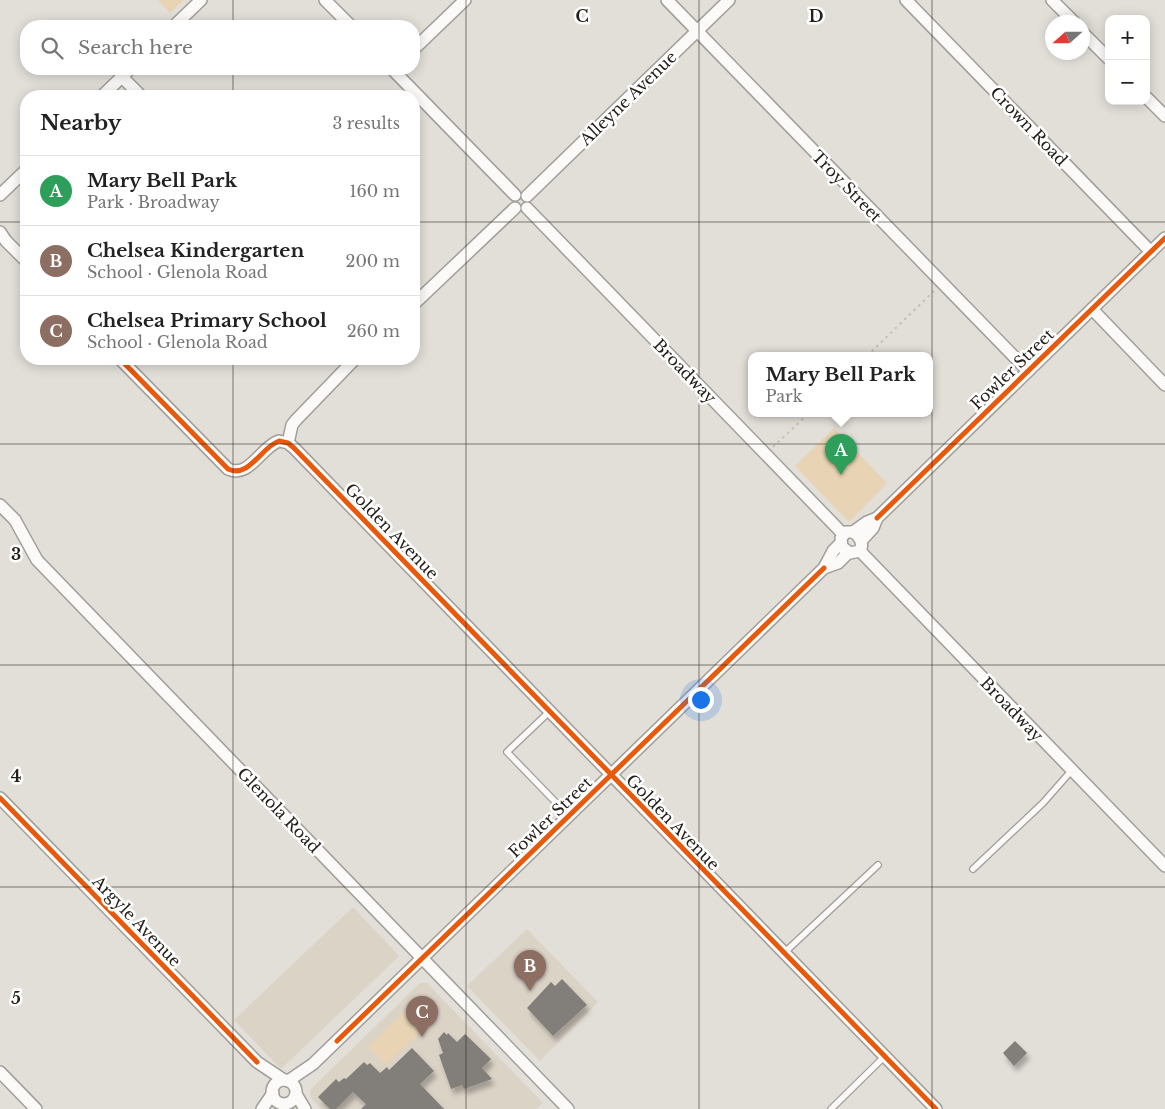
<!DOCTYPE html>
<meta charset="utf-8">
<style>
body{margin:0;font-family:"Libre Baskerville",serif;background:#f2f2f2;color:#222}
.controls{position:absolute;right:15px;top:15px;display:grid;overflow:hidden;border-radius:10px;box-shadow:0 2px 12px #0003}
.controls button{width:45px;height:45px;display:grid;place-items:center;padding:0;border:0;border-bottom:1px solid #e0e0e0;background:#fff;color:#222;font:25px sans-serif}
.compass{position:absolute;left:1045px;top:15px;width:45px;height:45px;border-radius:50%;background:#fff;box-shadow:0 2px 12px #0003;rotate:249deg}
.you{position:absolute;left:700px;top:699px;width:18px;height:18px;margin:-12px;border:4px solid #fff;border-radius:50%;background:#1a73e8;box-shadow:0 0 0 8px #1a73e833}
.badge{display:grid;place-items:center;width:32px;height:32px;border-radius:50%;background:#2563eb;color:#fff;font-size:16px;font-weight:700}
.pin{position:absolute;translate:-50% -41px;filter:drop-shadow(0 1px 2px #0008)}
.pin::after{content:'';position:absolute;top:26px;width:18px;height:15px;background:inherit;clip-path:polygon(0 0,100% 0,50% 100%)}
.popup{position:absolute;left:748px;top:352px;width:185px;height:65px;box-sizing:border-box;display:grid;place-content:center;border-radius:10px;background:#fff;filter:drop-shadow(0 1px 4px #0005);font-size:16px;white-space:nowrap;color:#767676}
.popup b{font-size:19px;color:#222}
.popup::after{content:'';position:absolute;left:50%;top:100%;margin-left:-10px;border:10px solid transparent;border-top-color:#fff}
.list{margin:0;padding:0;list-style:none}
h2{display:flex;justify-content:space-between;align-items:center;height:65px;margin:0;padding:0 20px;font-size:21px}
h2 small{font-size:16px;font-weight:400;color:#767676}
.list li{display:grid;grid-template-columns:32px 1fr auto;gap:15px;align-items:center;box-sizing:border-box;height:70px;padding:0 20px;border-top:1px solid #e0e0e0}
.list b{display:block;font-size:19px;white-space:nowrap}
.list p{margin:0;font-size:16px;white-space:nowrap;color:#767676}
.list em{font-size:16px;font-style:normal;color:#767676}
.icon{flex:none;width:28px;height:28px;fill:none;stroke:currentColor;stroke-width:2;stroke-linecap:round;stroke-linejoin:round}
.map{position:relative;flex:none;width:1165px;height:1109px;overflow:hidden}
.search{position:absolute;background:#fff;box-shadow:0 2px 12px #0003;left:20px;top:20px;width:400px;height:55px;display:flex;align-items:center;gap:12px;box-sizing:border-box;padding:0 18px;border-radius:20px;color:#767676;font-size:19px}
.panel{position:absolute;background:#fff;box-shadow:0 2px 12px #0003;left:20px;top:90px;width:400px;height:275px;border-radius:20px}
.map>svg:first-child{display:block}
.built{fill:#dcd3c7}
.green{fill:#e8d4b4}
.building{fill:#827f7a;filter:url(#shadow)}
.lines{fill:none;stroke-linecap:round;stroke-linejoin:round}
.lane-casing{stroke:#a19e99;stroke-width:8}
.street-casing{stroke:#a19e99;stroke-width:14}
.path{stroke:#c2c0bf;stroke-width:2;stroke-dasharray:2.5 4;stroke-linecap:butt}
.lane{stroke:#fbfaf9;stroke-width:5.5}
.street{stroke:#fbfaf9;stroke-width:11}
.cycleway-casing{stroke:#fff;stroke-width:8}
.cycleway{stroke:#e8590c;stroke-width:5}
.grid{fill:none;stroke:#24211c;stroke-width:1;stroke-opacity:0.55}
.labels{text-anchor:middle;stroke-width:5;stroke-linejoin:round;paint-order:stroke}
.street-label{font-size:16px;fill:#24211c;stroke:#fff}
.grid-label{font-size:16px;text-anchor:middle;font-weight:bold;fill:#24211c;stroke:#fff;stroke-width:5;stroke-linejoin:round;paint-order:stroke}
</style>
<div class="map">
<svg width="1165" height="1109" viewBox="0 0 1165 1109">
<defs>
<filter id="shadow"><feDropShadow dx="3" dy="5.5" stdDeviation="2.5" flood-color="#0004"/></filter>
</defs>
<rect width="100%" height="100%" fill="#e2ded8"/>
<g class="built">
<path d="M353 907 399 956 281 1069 234 1020Z"/>
<path d="M527 929 598 1002 540 1061 467 986Z"/>
<path d="M420 983H427L543 1103 536 1109H321L311 1098 310 1090Z"/>
</g>
<g class="green">
<path d="M158 0H184L170 13Z"/>
<path d="M834 428 887 483 849 522 795 466Z"/>
<path d="M406 1010 424 1029 386 1065 368 1046Z"/>
</g>
<g class="building">
<path d="M562 979 587 1005 553 1036 527 1008 551 982 555 986Z"/>
<path d="M444 1032 447 1035 448 1033 457 1042 465 1034 491 1059 482 1068 492 1079 464 1089 462 1085 451 1089 439 1055 443 1053 438 1039Z"/>
<path d="M1015 1041 1027 1053 1014 1066 1003 1053Z"/>
<path d="M412 1048 434 1071 420 1084 444 1109H361L366 1104 353 1092 336 1109H330L318 1097 336 1079 339 1082 344 1078 346 1079 364 1062 367 1065 370 1063 380 1073 387 1067 389 1070Z"/>
</g>
<g class="lines">
<defs>
<g id="lane">
<path d="M549 712 507 752 569 816"/>
<path d="M973 869 1043 803 1072 770"/>
<path d="M784 953 878 865"/>
<path d="M831 1109 885 1056"/>
</g>
<g id="street">
<path d="M325 0 351 26"/>
<path d="M667 0 1028 371"/>
<path d="M906 0 1151 252"/>
<path d="M1052 0 1074 22"/>
<path d="M174 26 201 0"/>
<path d="M1082 32 1109 59"/>
<path d="M414 49 465 0"/>
<path d="M392 69 515 195"/>
<path d="M122 77 141 96"/>
<path d="M102 96 130 69"/>
<path d="M1146 97 1165 116"/>
<path d="M0 195 26 170"/>
<path d="M527 196 729 0"/>
<path d="M527 208 843 534"/>
<path d="M0 232 6 241 26 261"/>
<path d="M414 304 515 208"/>
<path d="M1092 309 1165 385"/>
<path d="M120 359 228 469C249 479 261 447 279 441L288 443 294 448 936 1109"/>
<path d="M288 443 292 425 296 420 355 359"/>
<path d="M0 505 15 520 37 560 568 1109"/>
<path d="M846 532H853C860 536 864 544 860 551L850 553 842 547 841 538Z"/>
<path d="M853 532 867 522 877 518"/>
<path d="M861 541 873 528 877 518 1165 238"/>
<path d="M860 551 1165 866"/>
<path d="M824 568 838 563 848 553"/>
<path d="M0 798 257 1062 284 1080"/>
<path d="M0 1072 36 1109"/>
<circle cx="284" cy="1092" r="12"/>
<path d="M288 1081 313 1064 824 568 833 551 841 543"/>
<path d="M296 1094 305 1109"/>
<path d="M262 1109 273 1093"/>
</g>
</defs>
<use href="#lane" class="lane-casing"/>
<use href="#street" class="street-casing"/>
<g class="path">
<path d="M867 356 935 290"/>
<path d="M773 447 808 414"/>
</g>
<use href="#lane" class="lane"/>
<use href="#street" class="street"/>
<defs>
<g id="cycleway">
<path d="M120 359 228 469C249 479 261 447 279 441L288 443 294 448 936 1109"/>
<path d="M877 518 1165 238"/>
<path d="M0 798 257 1062"/>
<path d="M337 1041 824 568"/>
</g>
</defs>
<use href="#cycleway" class="cycleway-casing"/>
<use href="#cycleway" class="cycleway"/>
</g>
<path class="grid" d="M233 0V26M466 0V1109M699 0V1109M932 0V1109M233 69V96M0 222H26M414 222H1165M233 359V1109M0 444H1165M0 665H1165M0 887H1165"/>
<g class="labels">
<g class="street-label">
<text transform="translate(628 98) rotate(-44)" y="6">Alleyne Avenue</text>
<text transform="translate(1029 126) rotate(46)" y="6">Crown Road</text>
<text transform="translate(847 186) rotate(46)" y="6">Troy Street</text>
<text transform="translate(1012 369) rotate(-44)" y="6">Fowler Street</text>
<text transform="translate(685 371) rotate(46)" y="6">Broadway</text>
<text transform="translate(392 531) rotate(46)" y="6">Golden Avenue</text>
<text transform="translate(1012 709) rotate(46)" y="6">Broadway</text>
<text transform="translate(279 810) rotate(46)" y="6">Glenola Road</text>
<text transform="translate(550 817) rotate(-44)" y="6">Fowler Street</text>
<text transform="translate(673 822) rotate(46)" y="6">Golden Avenue</text>
<text transform="translate(137 921) rotate(46)" y="6">Argyle Avenue</text>
</g>
</g>
<g class="grid-label">
<text x="582" y="22">C</text>
<text x="816" y="22">D</text>
<text x="16" y="560">3</text>
<text x="16" y="782">4</text>
<text x="16" y="1004">5</text>
</g>
</svg>
<div class="controls">
<button>+</button>
<button>−</button>
</div>
<svg class="compass" viewBox="-18 -18 36 36"><path d="M0-13l5 13h-10z" fill="#e53935"/><path d="M0 13l5-13h-10z" fill="#767676"/></svg>
<div class="you"></div>
<div class="pin badge" style="left:841px;top:475px;background:#2e9e5b">A</div>
<div class="popup"><b>Mary Bell Park</b>Park</div>
<div class="pin badge" style="left:530px;top:991px;background:#8d6e63">B</div>
<div class="pin badge" style="left:422px;top:1037px;background:#8d6e63">C</div>
<div class="search"><svg class="icon" aria-label="search" viewBox="0 0 24 24"><circle cx="10" cy="10" r="6"/><path d="M15 15l6 6"/></svg>Search here</div>
<section class="panel">
<h2>Nearby<small>3 results</small></h2>
<ul class="list">
<li><span class="badge" style="background:#2e9e5b">A</span><div><b>Mary Bell Park</b><p>Park · Broadway</p></div><em>160 m</em></li>
<li><span class="badge" style="background:#8d6e63">B</span><div><b>Chelsea Kindergarten</b><p>School · Glenola Road</p></div><em>200 m</em></li>
<li><span class="badge" style="background:#8d6e63">C</span><div><b>Chelsea Primary School</b><p>School · Glenola Road</p></div><em>260 m</em></li>
</ul>
</section>
</div>
